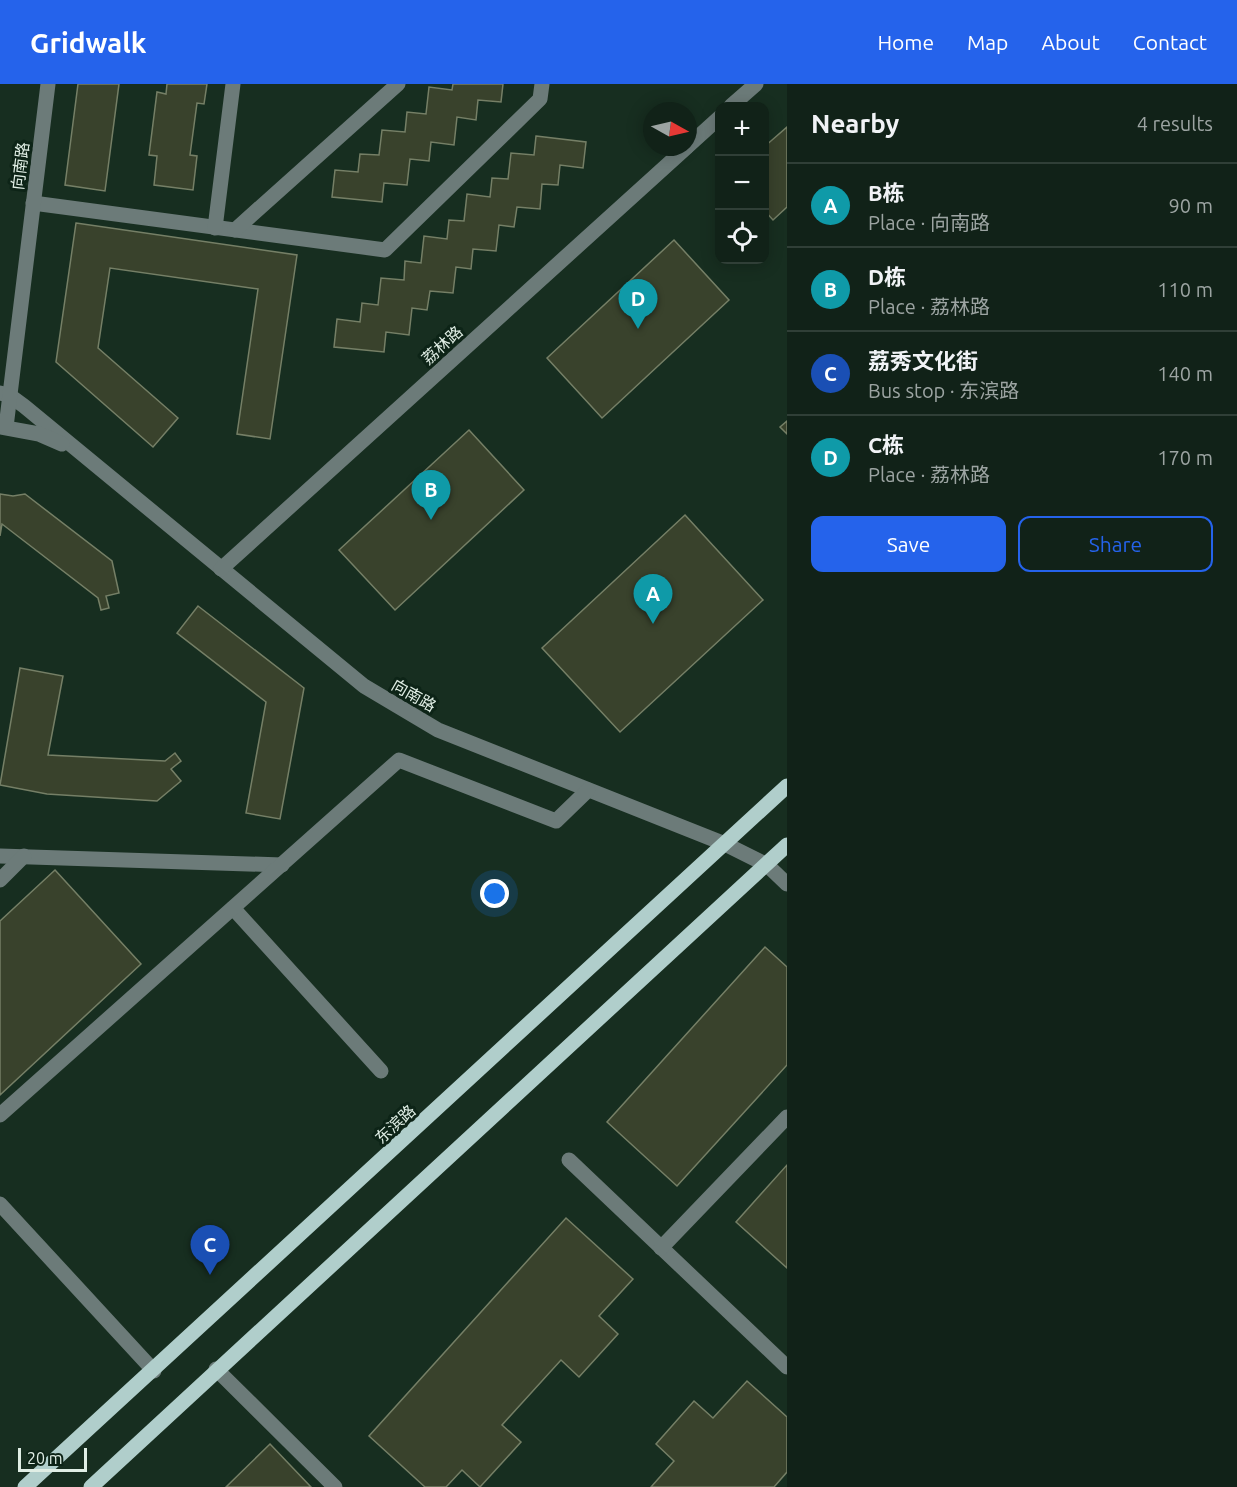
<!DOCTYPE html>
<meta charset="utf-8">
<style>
body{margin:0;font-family:Ubuntu,"Noto Sans SC",sans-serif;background:#1e2f25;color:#f1f3f6}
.controls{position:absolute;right:18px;top:18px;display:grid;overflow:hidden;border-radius:12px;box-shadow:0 3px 15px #0003}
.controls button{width:54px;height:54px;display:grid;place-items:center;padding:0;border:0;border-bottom:2px solid #303f37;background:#112218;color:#f1f3f6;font:30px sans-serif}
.compass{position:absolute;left:643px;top:18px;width:54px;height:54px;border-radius:50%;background:#112218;box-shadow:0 3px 15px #0003;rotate:98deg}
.scale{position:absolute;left:18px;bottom:15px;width:69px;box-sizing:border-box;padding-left:6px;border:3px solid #e0eee5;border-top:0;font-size:16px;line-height:21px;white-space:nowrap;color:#e0eee5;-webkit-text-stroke:4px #0d2417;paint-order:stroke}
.you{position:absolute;left:495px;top:810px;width:21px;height:21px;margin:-15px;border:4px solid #fff;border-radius:50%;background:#1a73e8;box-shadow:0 0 0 9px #1a73e833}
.badge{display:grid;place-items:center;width:39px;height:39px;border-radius:50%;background:#2563eb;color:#fff;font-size:20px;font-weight:700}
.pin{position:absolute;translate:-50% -50px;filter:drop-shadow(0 2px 3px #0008)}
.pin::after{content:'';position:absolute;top:32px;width:21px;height:18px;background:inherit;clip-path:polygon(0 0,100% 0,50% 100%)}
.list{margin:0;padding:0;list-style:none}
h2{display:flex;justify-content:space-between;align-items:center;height:78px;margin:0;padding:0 24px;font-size:26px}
h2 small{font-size:20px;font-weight:400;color:#9ca4a2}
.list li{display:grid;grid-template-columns:39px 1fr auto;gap:18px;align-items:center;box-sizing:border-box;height:84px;padding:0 24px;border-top:2px solid #303f37}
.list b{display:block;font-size:22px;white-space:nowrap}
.list p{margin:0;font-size:20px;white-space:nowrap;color:#9ca4a2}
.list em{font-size:20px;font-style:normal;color:#9ca4a2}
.actions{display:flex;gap:12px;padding:18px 24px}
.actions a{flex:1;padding:14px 0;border:2px solid #2563eb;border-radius:12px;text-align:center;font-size:21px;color:#2563eb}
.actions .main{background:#2563eb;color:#fff}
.icon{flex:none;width:33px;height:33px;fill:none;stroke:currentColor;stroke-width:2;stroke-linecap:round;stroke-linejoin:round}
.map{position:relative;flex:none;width:787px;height:1403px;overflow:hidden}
header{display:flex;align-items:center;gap:36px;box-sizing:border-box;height:84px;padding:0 30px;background:#2563eb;color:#fff}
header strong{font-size:28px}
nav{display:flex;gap:33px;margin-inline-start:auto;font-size:21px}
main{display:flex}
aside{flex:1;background:#112218}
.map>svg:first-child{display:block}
.building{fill:#39422c;stroke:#757f66;stroke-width:1.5}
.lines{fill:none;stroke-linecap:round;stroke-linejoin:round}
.minor{stroke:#6c7b79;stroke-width:15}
.major{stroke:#b0cecb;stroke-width:15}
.labels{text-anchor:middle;stroke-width:6;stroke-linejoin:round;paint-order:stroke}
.street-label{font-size:16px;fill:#e0eee5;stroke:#0d2417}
</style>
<header>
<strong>Gridwalk</strong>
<nav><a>Home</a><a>Map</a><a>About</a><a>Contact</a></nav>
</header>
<main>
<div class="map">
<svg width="787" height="1403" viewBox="0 0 787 1403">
<rect width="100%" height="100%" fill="#172e20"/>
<g class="building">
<path d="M78 0H119L105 107 65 101Z"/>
<path d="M167 0H207L204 20 197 19 190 71 197 72 193 106 154 101 157 72 149 71 157 8 166 10Z"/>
<path d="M453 0H503L501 18 478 16 476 36 457 33 454 61 431 58 429 77 410 75 407 101 384 99 382 118 332 113 335 86 358 88 360 70 379 71 382 46 405 48 407 28 426 30 429 3 452 6Z"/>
<path d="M787 43V123L773 136 764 126V63Z"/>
<path d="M536 52 586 58 583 84 560 81 558 101 542 100 540 125 517 123 514 143 499 141 496 167 473 165 471 185 456 183 453 209 430 207 427 226 412 224 409 251 386 248 384 268 334 263 337 235 360 238 362 219 378 221 381 194 404 196 405 177 421 179 424 152 447 155 449 136 464 137 467 110 490 113 492 94 508 95 511 69 534 71Z"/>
<path d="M76 139 297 171 270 355 237 350 258 205 110 184 98 264 178 334 153 363 56 278Z"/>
<path d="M674 156 729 216 602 334 547 274Z"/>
<path d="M787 337V350L780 343Z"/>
<path d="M469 346 524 406 395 526 339 466Z"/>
<path d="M0 410 13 412 25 410 112 477 119 509 106 512 109 524 101 526 98 514 2 440 0 452Z"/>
<path d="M685 431 763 516 620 648 542 564Z"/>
<path d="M198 522 304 604 280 735 246 729 266 618 177 549Z"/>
<path d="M20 584 63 592 48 671 165 677 175 669 181 677 171 685 181 697 157 717 47 710 0 701Z"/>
<path d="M55 786 141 880 0 1011V837Z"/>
<path d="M765 863 787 883V981L677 1102 607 1038Z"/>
<path d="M787 1081V1184L736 1138Z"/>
<path d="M566 1134 633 1195 599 1232 618 1250 579 1293 561 1276 502 1341 521 1358 480 1403 462 1386 446 1403H425L369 1352Z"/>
<path d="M747 1297 787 1333V1388L774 1403H651L674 1377 656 1360 694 1317 713 1334Z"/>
<path d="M270 1360 311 1403H226Z"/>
</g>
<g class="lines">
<g class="minor">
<path d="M731 22 756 0"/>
<path d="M688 62 720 33"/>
<path d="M33 119 385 166 540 15 542 0"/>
<path d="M215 144 233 0"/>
<path d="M235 146 398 0"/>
<path d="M0 309 9 311 24 322 364 602 438 646 725 760 767 781 787 800"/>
<path d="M0 343 39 350 62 360"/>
<path d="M6 343 48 0"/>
<path d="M221 485 687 63"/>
<path d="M0 772 282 781"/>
<path d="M0 796 24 772"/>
<path d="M233 824 381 987"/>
<path d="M0 1031 399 676 556 737 588 706"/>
<path d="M569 1076 787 1283"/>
<path d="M0 1120 154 1287"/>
<path d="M661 1164 787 1033"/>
<path d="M216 1285 335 1403"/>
</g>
<g class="major">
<path d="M25 1403 787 702"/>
<path d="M91 1403 787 761"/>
</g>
</g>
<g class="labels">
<g class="street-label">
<text transform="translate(20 82) rotate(-83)" y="6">向南路</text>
<text transform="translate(442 261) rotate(-42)" y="6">荔林路</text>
<text transform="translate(414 611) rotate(30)" y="6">向南路</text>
<text transform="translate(395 1040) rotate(-43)" y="6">东滨路</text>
</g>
</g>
</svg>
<div class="controls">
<button>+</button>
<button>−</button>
<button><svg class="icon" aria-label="locate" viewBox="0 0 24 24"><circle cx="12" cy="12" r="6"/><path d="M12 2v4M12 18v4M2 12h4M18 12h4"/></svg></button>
</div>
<svg class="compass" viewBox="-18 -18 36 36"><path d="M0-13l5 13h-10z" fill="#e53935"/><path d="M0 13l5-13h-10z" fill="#9ca4a2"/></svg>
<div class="scale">20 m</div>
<div class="you"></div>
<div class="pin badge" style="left:653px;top:540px;background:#0f9aa8">A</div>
<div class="pin badge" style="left:431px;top:436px;background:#0f9aa8">B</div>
<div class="pin badge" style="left:210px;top:1191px;background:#1a4fb4">C</div>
<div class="pin badge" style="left:638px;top:245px;background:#0f9aa8">D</div>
</div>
<aside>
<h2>Nearby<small>4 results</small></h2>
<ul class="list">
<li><span class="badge" style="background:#0f9aa8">A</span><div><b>B栋</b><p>Place · 向南路</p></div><em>90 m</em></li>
<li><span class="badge" style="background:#0f9aa8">B</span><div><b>D栋</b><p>Place · 荔林路</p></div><em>110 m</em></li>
<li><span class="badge" style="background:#1a4fb4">C</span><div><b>荔秀文化街</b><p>Bus stop · 东滨路</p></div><em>140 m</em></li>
<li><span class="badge" style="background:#0f9aa8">D</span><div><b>C栋</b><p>Place · 荔林路</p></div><em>170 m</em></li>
</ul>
<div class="actions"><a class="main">Save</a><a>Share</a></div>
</aside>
</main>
